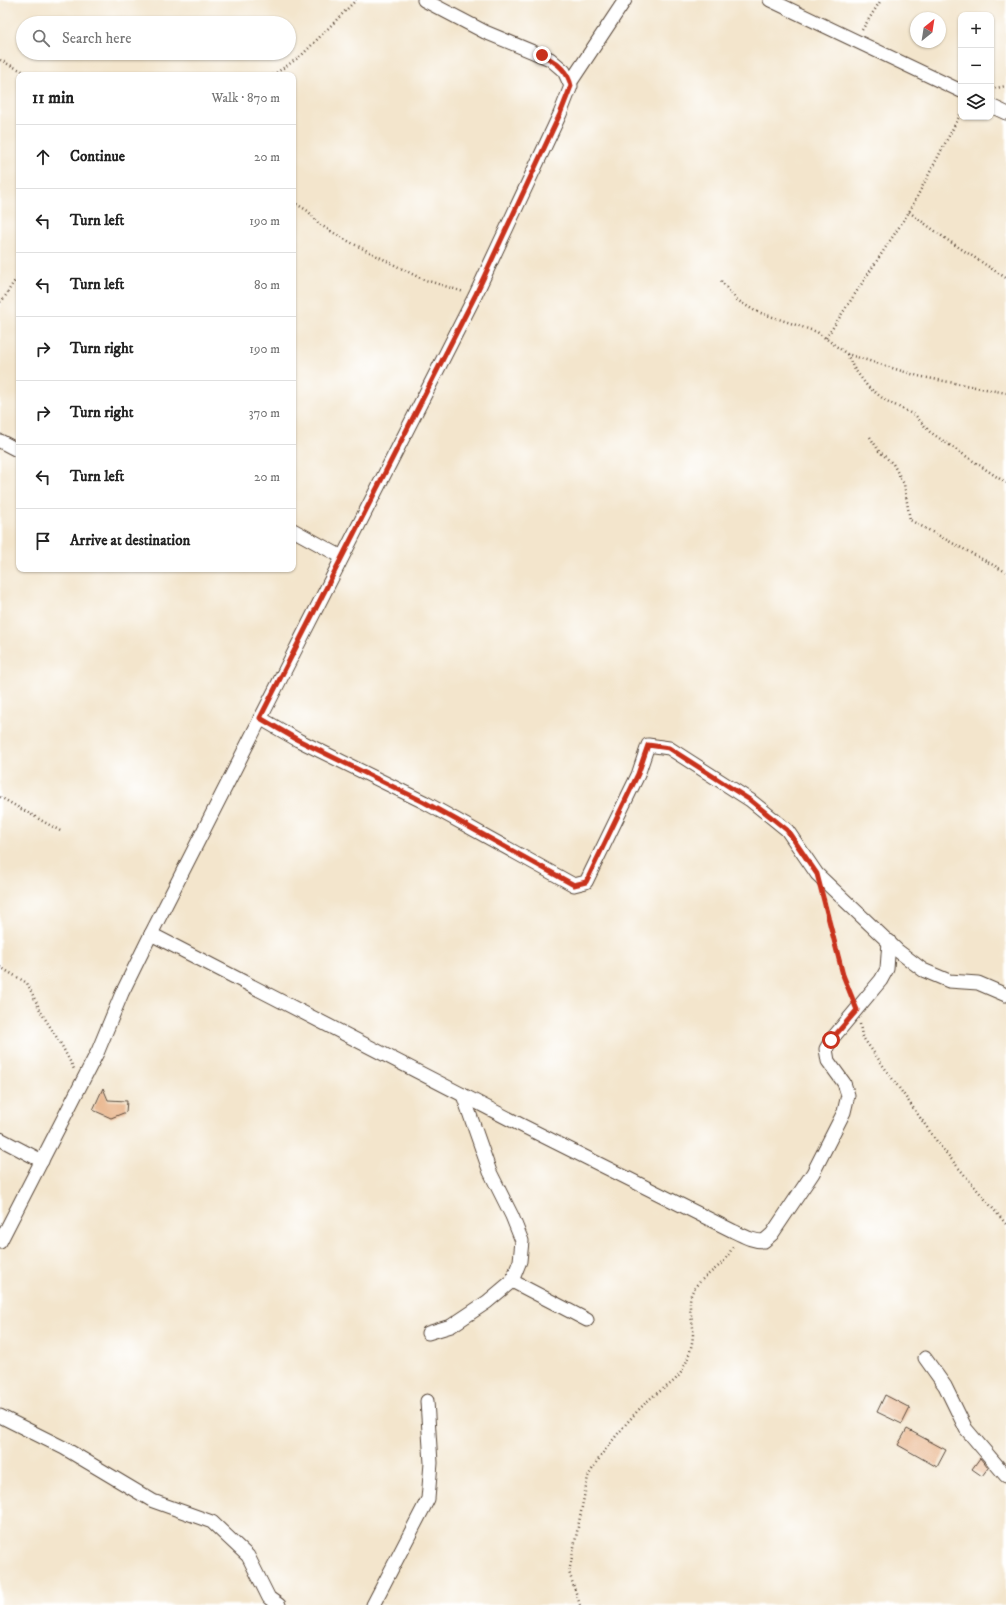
<!DOCTYPE html>
<meta charset="utf-8">
<style>
body{margin:0;font-family:"IM FELL DW Pica",serif;background:#f2f2f2;color:#222}
.controls{position:absolute;right:12px;top:12px;display:grid;overflow:hidden;border-radius:8px;box-shadow:0 1px 3px #0004}
.controls button{width:36px;height:36px;display:grid;place-items:center;padding:0;border:0;border-bottom:1px solid #e0e0e0;background:#fff;color:#222;font:20px sans-serif}
.compass{position:absolute;left:910px;top:12px;width:36px;height:36px;border-radius:50%;background:#fff;box-shadow:0 1px 3px #0004;rotate:30deg}
.stop{position:absolute;width:12px;height:12px;margin:-9px;border:3px solid #c8321e;border-radius:50%;background:#fff}
.stop.end{background:#c8321e;border-color:#fff;box-shadow:0 1px 4px #0008}
.list{margin:0;padding:0;list-style:none}
h2{display:flex;justify-content:space-between;align-items:center;height:52px;margin:0;padding:0 16px;font-size:17px}
h2 small{font-size:13px;font-weight:400;color:#767676}
.list li{display:grid;grid-template-columns:26px 1fr auto;gap:12px;align-items:center;box-sizing:border-box;height:64px;padding:0 16px;border-top:1px solid #e0e0e0}
.list b{display:block;font-size:15px;white-space:nowrap}
.list em{font-size:13px;font-style:normal;color:#767676}
.icon{flex:none;width:22px;height:22px;fill:none;stroke:currentColor;stroke-width:2;stroke-linecap:round;stroke-linejoin:round}
.map{position:relative;flex:none;width:1006px;height:1605px;overflow:hidden}
.search{position:absolute;background:#fff;box-shadow:0 1px 3px #0004;left:16px;top:16px;width:280px;height:44px;display:flex;align-items:center;gap:10px;box-sizing:border-box;padding:0 14px;border-radius:22px;color:#767676;font-size:15px}
.panel{position:absolute;background:#fff;box-shadow:0 1px 3px #0004;left:16px;top:72px;width:280px;height:500px;border-radius:8px}
.map>svg:first-child{display:block}
.building{fill:#e9b68d}
.lines{fill:none;stroke-linecap:round;stroke-linejoin:round}
.street-casing{stroke:#574638;stroke-width:15}
.path{stroke:#574638;stroke-width:2.5;stroke-dasharray:1 3;stroke-linecap:butt}
.street{stroke:#fff;stroke-width:13}
.route{stroke:#c8321e;stroke-width:5}
</style>
<div class="map">
<svg width="1006" height="1605" viewBox="0 0 1006 1605">
<rect width="100%" height="100%" fill="#fff"/>
<filter id="ink" filterUnits="userSpaceOnUse"><feTurbulence type="fractalNoise" baseFrequency=".025" numOctaves="2"/><feDisplacementMap in="SourceGraphic" scale="8" xChannelSelector="R" yChannelSelector="G"/><feConvolveMatrix kernelMatrix="1 2 1 2 8 2 1 2 1" color-interpolation-filters="sRGB"/></filter>
<filter id="wash" filterUnits="userSpaceOnUse"><feTurbulence type="fractalNoise" baseFrequency=".012" numOctaves="4" result="noise"/><feDisplacementMap in="SourceGraphic" scale="16" xChannelSelector="R" yChannelSelector="G"/><feGaussianBlur stdDeviation="0.9" result="paint"/><feColorMatrix in="noise" values="0 0 0 0 0 0 0 0 0 0 0 0 0 0 0 0 0 1.4 0 .05"/><feComposite in="paint" operator="in"/></filter>
<g filter="url(#wash)">
<rect width="100%" height="100%" fill="#f3e5cc"/>
<g id="blocks">
<g class="building">
<path d="M103 1088 108 1100 127 1101 126 1112 111 1118 93 1110Z"/>
<path d="M885 1395 910 1408 902 1424 877 1412Z"/>
<path d="M907 1429 946 1450 937 1467 898 1445Z"/>
<path d="M980 1458 988 1468 982 1476 972 1469Z"/>
</g>
</g>
</g>
<g filter="url(#ink)">
<use href="#blocks" fill-opacity="0" stroke="#574638" stroke-width="1"/>
<g class="lines">
<defs>
<g id="street">
<path d="M770 0 961 91"/>
<path d="M570 83 625 0"/>
<path d="M991 106 1006 113"/>
<path d="M0 441 19 451"/>
<path d="M293 530 342 557"/>
<path d="M260 718 298 740 424 802 574 885 586 882 638 775 648 745 669 748 750 800 787 830 817 874 898 951 923 970 949 981 978 983 1006 995"/>
<path d="M151 934 519 1124 733 1231C744 1236 752 1241 764 1241L772 1234 813 1173 844 1112 848 1095 844 1083 828 1061 826 1049 831 1040 881 980 887 969 889 941"/>
<path d="M0 1139 42 1161"/>
<path d="M0 1242 98 1051 122 993 151 934 475 296 560 114 571 86 564 71 550 59 485 32 424 0"/>
<path d="M512 1281 587 1320"/>
<path d="M428 1333 451 1326 487 1302 512 1281 520 1261 522 1241 512 1216 490 1172 463 1095"/>
<path d="M925 1358 945 1386 966 1429 1006 1476"/>
<path d="M0 1416 64 1448 153 1501 212 1522 248 1556 269 1598 279 1605"/>
<path d="M373 1605 428 1499 431 1463 427 1401"/>
</g>
</defs>
<use href="#street" class="street-casing"/>
<g class="path">
<path d="M862 30 881 0"/>
<path d="M0 60 30 75"/>
<path d="M273 75 301 56 356 0"/>
<path d="M991 89 1006 86"/>
<path d="M293 202 308 211 319 224 344 239 422 279 464 292"/>
<path d="M909 212 946 239 1006 278"/>
<path d="M721 281 737 300 755 311 817 332 847 354 918 376 1006 393"/>
<path d="M0 302C8 296 10 283 19 278"/>
<path d="M826 338 909 212 961 113"/>
<path d="M847 354 853 367 868 387 885 400 916 416 930 432 1006 483"/>
<path d="M870 437 879 451 893 464 904 484 910 520 1006 572"/>
<path d="M0 797 62 832"/>
<path d="M824 899 843 975 851 996"/>
<path d="M0 967 27 983 42 1014 61 1044 75 1071"/>
<path d="M860 1024 862 1036 941 1147 1006 1224"/>
<path d="M580 1605 569 1572 588 1477C598 1456 634 1412 652 1397 663 1388 676 1383 683 1369 689 1358 694 1340 693 1328 692 1318 688 1306 691 1295 696 1280 714 1272 724 1261 728 1256 731 1250 734 1245"/>
</g>
<use href="#street" class="street"/>
</g>
</g>
<g class="lines" filter="url(#ink)">
<path class="route" d="M542 55C555 61 568 71 571 86L560 114 475 296 260 718 298 740 424 802 574 885 586 882 638 774 648 745 669 748 750 800 787 830 817 874 843 975 857 1010 831 1040"/>
</g>
</svg>
<div class="controls">
<button>+</button>
<button>−</button>
<button><svg class="icon" aria-label="layers" viewBox="0 0 24 24"><path d="M12 4l9 5-9 5-9-5zM3 14l9 5 9-5"/></svg></button>
</div>
<svg class="compass" viewBox="-18 -18 36 36"><path d="M0-13l5 13h-10z" fill="#e53935"/><path d="M0 13l5-13h-10z" fill="#767676"/></svg>
<div class="stop" style="left:831px;top:1040px"></div>
<div class="stop end" style="left:542px;top:55px"></div>
<div class="search"><svg class="icon" aria-label="search" viewBox="0 0 24 24"><circle cx="10" cy="10" r="6"/><path d="M15 15l6 6"/></svg>Search here</div>
<section class="panel">
<h2>11 min<small>Walk · 870 m</small></h2>
<ul class="list">
<li><svg class="icon" aria-label="ahead" viewBox="0 0 24 24"><path d="M12 20V5M6 11l6-6 6 6"/></svg><div><b>Continue</b></div><em>20 m</em></li>
<li><svg class="icon" aria-label="left" viewBox="0 0 24 24"><path d="M17 20v-9H6M10 6l-5 5 5 5"/></svg><div><b>Turn left</b></div><em>190 m</em></li>
<li><svg class="icon" aria-label="left" viewBox="0 0 24 24"><path d="M17 20v-9H6M10 6l-5 5 5 5"/></svg><div><b>Turn left</b></div><em>80 m</em></li>
<li><svg class="icon" aria-label="right" viewBox="0 0 24 24"><path d="M7 20v-9h11M14 6l5 5-5 5"/></svg><div><b>Turn right</b></div><em>190 m</em></li>
<li><svg class="icon" aria-label="right" viewBox="0 0 24 24"><path d="M7 20v-9h11M14 6l5 5-5 5"/></svg><div><b>Turn right</b></div><em>370 m</em></li>
<li><svg class="icon" aria-label="left" viewBox="0 0 24 24"><path d="M17 20v-9H6M10 6l-5 5 5 5"/></svg><div><b>Turn left</b></div><em>20 m</em></li>
<li><svg class="icon" aria-label="arrive" viewBox="0 0 24 24"><path d="M6 21V4h12l-3 4 3 4H6"/></svg><div><b>Arrive at destination</b></div></li>
</ul>
</section>
</div>
